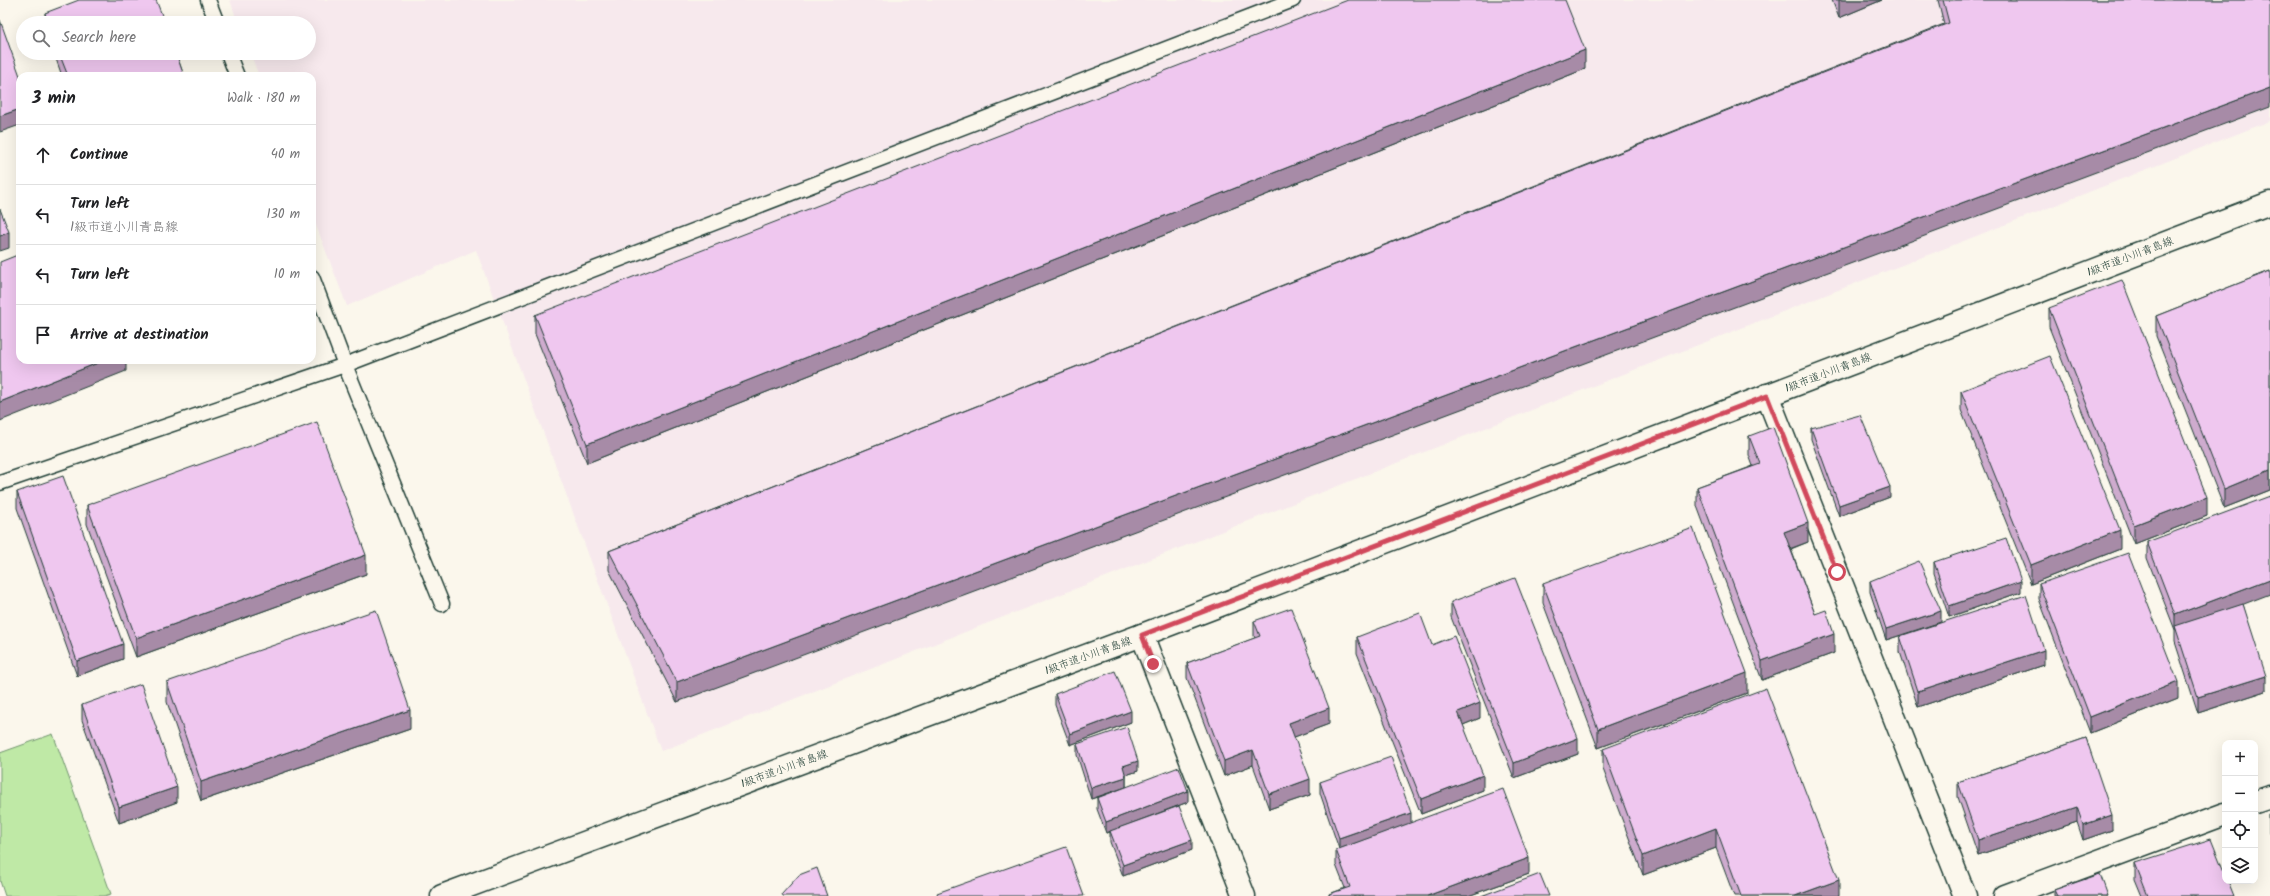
<!DOCTYPE html>
<meta charset="utf-8">
<style>
body{margin:0;font-family:Kalam,"Klee One",sans-serif;background:#f2f2f2;color:#202124}
.controls{position:absolute;right:12px;bottom:12px;display:grid;overflow:hidden;border-radius:8px;box-shadow:0 4px 16px #0002}
.controls button{width:36px;height:36px;display:grid;place-items:center;padding:0;border:0;border-bottom:1px solid #e0e0e0;background:#fff;color:#202124;font:20px sans-serif}
.stop{position:absolute;width:12px;height:12px;margin:-9px;border:3px solid #d1495b;border-radius:50%;background:#fff}
.stop.end{background:#d1495b;border-color:#fff;box-shadow:0 1px 4px #0008}
.list{margin:0;padding:0;list-style:none}
h2{display:flex;justify-content:space-between;align-items:center;height:52px;margin:0;padding:0 16px;font-size:17px}
h2 small{font-size:13px;font-weight:400;color:#757577}
.list li{display:grid;grid-template-columns:26px 1fr auto;gap:12px;align-items:center;box-sizing:border-box;height:60px;padding:0 16px;border-top:1px solid #e0e0e0}
.list b{display:block;font-size:15px;white-space:nowrap}
.list p{margin:0;font-size:13px;white-space:nowrap;color:#757577}
.list em{font-size:13px;font-style:normal;color:#757577}
.icon{flex:none;width:22px;height:22px;fill:none;stroke:currentColor;stroke-width:2;stroke-linecap:round;stroke-linejoin:round}
.map{position:relative;flex:none;width:2270px;height:896px;overflow:hidden}
.search{position:absolute;background:#fff;box-shadow:0 4px 16px #0002;left:16px;top:16px;width:300px;height:44px;display:flex;align-items:center;gap:10px;box-sizing:border-box;padding:0 14px;border-radius:22px;color:#757577;font-size:15px}
.panel{position:absolute;background:#fff;box-shadow:0 4px 16px #0002;left:16px;top:72px;width:300px;height:292px;border-radius:12px}
.map>svg:first-child{display:block}
.built{fill:#f7e9ed}
.green{fill:#bfe9a6;stroke:#6f936d}
.lines{fill:none;stroke-linecap:round;stroke-linejoin:round}
.service-casing{stroke:#1f3d34;stroke-width:17}
.minor-casing{stroke:#1f3d34;stroke-width:25}
.tertiary-casing{stroke:#1f3d34;stroke-width:25}
.service{stroke:#fbf7ec;stroke-width:14}
.minor{stroke:#fbf7ec;stroke-width:22}
.tertiary{stroke:#fbf7ec;stroke-width:22}
.wall{fill:#ceabce;stroke:#1f3d34}
.shaded-wall{fill:#a78ba7;stroke:#1f3d34}
.building{fill:#efc7ef;stroke:#1f3d34}
.route{stroke:#d1495b;stroke-width:5}
.labels{text-anchor:middle;stroke-width:3;stroke-linejoin:round;paint-order:stroke}
.street-label{font-size:11px;fill:#1f3d34;stroke:#fbf7ec}
</style>
<div class="map">
<svg width="2270" height="896" viewBox="0 0 2270 896">
<rect width="100%" height="100%" fill="#fbf7ec"/>
<filter id="ink" filterUnits="userSpaceOnUse"><feTurbulence type="fractalNoise" baseFrequency=".025" numOctaves="2"/><feDisplacementMap in="SourceGraphic" scale="8" xChannelSelector="R" yChannelSelector="G"/><feConvolveMatrix kernelMatrix="1 2 1 2 8 2 1 2 1" color-interpolation-filters="sRGB"/></filter>
<g filter="url(#ink)">
<path class="built" d="M230 0H2270V121L661 751 476 250 347 306 312 215V76H259L250 53H309V23H238Z"/>
<path class="green" d="M53 734 111 894 104 896H5L0 881V753Z"/>
<g class="lines">
<defs>
<g id="service">
<path d="M208 0 217 23"/>
<path d="M228 53 237 76"/>
<path d="M312 277 345 365 442 604"/>
<path d="M0 483 345 365 1293 0"/>
</g>
<g id="minor">
<path d="M1767 395 1965 896"/>
<path d="M1142 635 1244 896"/>
<path d="M2255 802 2270 797"/>
<path d="M2005 896 2225 814"/>
</g>
<path id="tertiary" d="M442 896 1142 635 2270 203"/>
</defs>
<use href="#service" class="service-casing"/>
<use href="#minor" class="minor-casing"/>
<use href="#tertiary" class="tertiary-casing"/>
<use href="#service" class="service"/>
<use href="#minor" class="minor"/>
<use href="#tertiary" class="tertiary"/>
</g>
<g class="wall">
<path d="M1832 0H1882L1839 18Z"/>
<path d="M1938 0H2270L677 702 609 570V551L1944 24Z"/>
<path d="M45 13 165 23H45Z"/>
<path d="M54 53H176L184 76H62Z"/>
<path d="M1585 69 587 463 535 334V315Z"/>
<path d="M2270 271V490L2224 508 2156 336V316Z"/>
<path d="M2049 308 2207 516 2134 544 2049 327Z"/>
<path d="M1961 391 2120 549 2031 584 1961 410Z"/>
<path d="M1811 428 1890 497 1839 516 1811 439Z"/>
<path d="M1749 436 1808 542 1791 549 1815 614 1834 653 1762 680 1697 506V487L1753 466 1749 455Z"/>
<path d="M17 492 123 659 77 676 17 508Z"/>
<path d="M87 505 366 574 136 657 87 524Z"/>
<path d="M2147 542 2243 604 2266 691 2198 713 2175 642V630L2147 558Z"/>
<path d="M1934 562 2021 592 1949 617 1934 573Z"/>
<path d="M1870 581 1941 622 1886 640 1870 592Z"/>
<path d="M1543 584 1747 693 1598 748 1543 603Z"/>
<path d="M2039 584 2178 698 2090 733 2039 599Z"/>
<path d="M1451 602 1578 754 1514 778 1451 617Z"/>
<path d="M1254 621 1329 724 1294 737 1310 795 1269 809 1253 765 1224 776 1187 678V663L1255 638 1254 636Z"/>
<path d="M1900 636 2044 665 1918 707 1900 652Z"/>
<path d="M1357 637 1432 645 1480 718 1463 725 1483 790 1421 814 1357 653Z"/>
<path d="M167 682 410 729 201 801 167 702Z"/>
<path d="M1055 694 1131 722 1070 745 1055 705Z"/>
<path d="M82 705 177 802 119 823 82 720Z"/>
<path d="M2086 738 2112 830 2083 840 2077 822 1978 855 1958 797V782Z"/>
<path d="M1077 744 1138 771 1126 775V787L1188 802 1148 817 1192 850 1123 876 1110 842V832L1106 833 1097 809V798L1116 791 1091 799 1077 755Z"/>
<path d="M1603 749 1839 896H1734L1716 848 1643 875 1603 769Z"/>
<path d="M1320 782 1411 823 1529 874 1468 896H1329V894L1345 888 1336 865V850L1339 849 1320 793Z"/>
<path d="M2269 814H2270V835L2269 833Z"/>
<path d="M2135 863 2234 896H2142L2135 879Z"/>
<path d="M2054 890 2108 896H2054Z"/>
</g>
<g class="shaded-wall">
<path d="M1839 0H1882L1839 18Z"/>
<path d="M1585 50V69L587 463V444Z"/>
<path d="M2270 88V107L677 702V682Z"/>
<path d="M20 109V125L0 132V116Z"/>
<path d="M9 232V248L0 251V236Z"/>
<path d="M105 360H126V371L0 421V402Z"/>
<path d="M2270 470V490L2224 508V489Z"/>
<path d="M1890 487V497L1839 516V505Z"/>
<path d="M2207 497V516L2134 544V525Z"/>
<path d="M1808 523V542L1784 551V532Z"/>
<path d="M2120 530V549L2031 584V565Z"/>
<path d="M366 555V574L136 657V638Z"/>
<path d="M2270 579V594L2176 630 2175 626V615Z"/>
<path d="M2021 581V592L1949 617V606Z"/>
<path d="M1941 611V622L1886 640V629Z"/>
<path d="M1834 634V653L1762 680V661Z"/>
<path d="M123 644V659L77 676V661Z"/>
<path d="M2044 650V665L1918 707V691Z"/>
<path d="M1747 673V693L1598 748V729Z"/>
<path d="M2266 676V691L2198 713V697Z"/>
<path d="M2178 682V698L2090 733V717Z"/>
<path d="M1480 703V718L1458 727V712Z"/>
<path d="M1329 708V724L1289 739V723Z"/>
<path d="M410 710V729L201 801V782Z"/>
<path d="M1131 711V722L1070 745V734Z"/>
<path d="M1578 738V754L1514 778V763Z"/>
<path d="M1253 750V765L1224 776V761Z"/>
<path d="M1138 761V771L1123 776V766Z"/>
<path d="M1483 775V790L1421 814V799Z"/>
<path d="M1126 777V787L1091 799V788Z"/>
<path d="M1310 779V795L1269 809V794Z"/>
<path d="M177 787V802L119 823V807Z"/>
<path d="M1188 791V802L1106 833V822Z"/>
<path d="M2077 807V822L1978 855V840Z"/>
<path d="M1411 813V824L1339 849V838Z"/>
<path d="M2112 815V830L2083 840V825Z"/>
<path d="M1716 828V848L1643 875V856Z"/>
<path d="M1192 840V850L1123 876V865Z"/>
<path d="M1529 858V874L1468 896H1427Z"/>
<path d="M1839 880V896H1795Z"/>
</g>
<g class="building">
<path d="M79 0H156L165 23H48L45 13Z"/>
<path d="M1348 0H1565L1585 50 587 444 535 315Z"/>
<path d="M1943 0H2270V88L677 682 609 551 1949 23Z"/>
<path d="M0 20 20 76V109L0 116Z"/>
<path d="M59 53H176L184 76H68Z"/>
<path d="M0 209 9 232 0 236Z"/>
<path d="M20 254V360H105L0 402V262Z"/>
<path d="M2270 271V470L2224 489 2156 316Z"/>
<path d="M2122 280 2207 497 2134 525 2049 308Z"/>
<path d="M2050 356 2120 530 2031 565 1961 391Z"/>
<path d="M1860 415 1890 487 1839 505 1811 428Z"/>
<path d="M317 422 366 555 136 638 87 505Z"/>
<path d="M1773 427 1808 523 1784 532 1815 614 1826 610 1834 634 1762 661 1697 487 1760 464 1749 436Z"/>
<path d="M63 476 123 644 77 661 17 492Z"/>
<path d="M2270 496V579L2175 615 2147 542Z"/>
<path d="M1693 528 1747 673 1598 729 1543 584Z"/>
<path d="M2006 538 2021 581 1949 606 1934 562Z"/>
<path d="M2128 553 2178 682 2090 717 2039 584Z"/>
<path d="M1919 561 1941 611 1886 629 1870 581Z"/>
<path d="M1515 578 1578 738 1514 763 1451 602Z"/>
<path d="M2026 595 2044 650 1918 691 1900 636Z"/>
<path d="M2243 604 2266 676 2198 697 2175 626Z"/>
<path d="M1291 608 1329 708 1289 723 1310 779 1269 794 1253 750 1224 761 1187 663 1260 636 1254 621Z"/>
<path d="M376 610 410 710 201 782 167 682Z"/>
<path d="M1420 613 1432 645 1454 636 1480 703 1458 712 1483 775 1421 799 1357 637Z"/>
<path d="M1115 671 1131 711 1070 734 1055 694Z"/>
<path d="M141 684 177 787 119 807 82 705Z"/>
<path d="M1766 688 1839 880 1795 896H1741L1716 828 1643 856 1603 749Z"/>
<path d="M1127 727 1138 761 1123 766 1126 777 1091 788 1077 744Z"/>
<path d="M2086 738 2112 815 2083 825 2077 807 1978 840 1958 782Z"/>
<path d="M1391 757 1411 813 1339 838 1320 782Z"/>
<path d="M1179 767 1188 791 1106 822 1097 798Z"/>
<path d="M1503 789 1529 858 1427 896H1330L1329 894 1350 887 1336 850Z"/>
<path d="M1179 806 1192 840 1123 865 1110 831Z"/>
<path d="M2211 839 2225 874V881H2228L2234 896H2148L2135 863Z"/>
<path d="M1066 847 1084 896H938L937 893Z"/>
<path d="M817 868 827 896H783L782 894 799 875Z"/>
<path d="M1540 874 1549 896H1481Z"/>
<path d="M2100 874 2108 896H2057L2054 890Z"/>
</g>
</g>
<g class="lines" filter="url(#ink)">
<path class="route" d="M1153 664 1142 635 1767 396 1837 572"/>
</g>
<g class="labels">
<g class="street-label">
<text transform="translate(2130 256) rotate(-21)" y="4">1級市道小川青島線</text>
<text transform="translate(1828 372) rotate(-21)" y="4">1級市道小川青島線</text>
<text transform="translate(1088 655) rotate(-20)" y="4">1級市道小川青島線</text>
<text transform="translate(784 768) rotate(-20)" y="4">1級市道小川青島線</text>
</g>
</g>
</svg>
<div class="controls">
<button>+</button>
<button>−</button>
<button><svg class="icon" aria-label="locate" viewBox="0 0 24 24"><circle cx="12" cy="12" r="6"/><path d="M12 2v4M12 18v4M2 12h4M18 12h4"/></svg></button>
<button><svg class="icon" aria-label="layers" viewBox="0 0 24 24"><path d="M12 4l9 5-9 5-9-5zM3 14l9 5 9-5"/></svg></button>
</div>
<div class="stop" style="left:1837px;top:572px"></div>
<div class="stop end" style="left:1153px;top:664px"></div>
<div class="search"><svg class="icon" aria-label="search" viewBox="0 0 24 24"><circle cx="10" cy="10" r="6"/><path d="M15 15l6 6"/></svg>Search here</div>
<section class="panel">
<h2>3 min<small>Walk · 180 m</small></h2>
<ul class="list">
<li><svg class="icon" aria-label="ahead" viewBox="0 0 24 24"><path d="M12 20V5M6 11l6-6 6 6"/></svg><div><b>Continue</b></div><em>40 m</em></li>
<li><svg class="icon" aria-label="left" viewBox="0 0 24 24"><path d="M17 20v-9H6M10 6l-5 5 5 5"/></svg><div><b>Turn left</b><p>1級市道小川青島線</p></div><em>130 m</em></li>
<li><svg class="icon" aria-label="left" viewBox="0 0 24 24"><path d="M17 20v-9H6M10 6l-5 5 5 5"/></svg><div><b>Turn left</b></div><em>10 m</em></li>
<li><svg class="icon" aria-label="arrive" viewBox="0 0 24 24"><path d="M6 21V4h12l-3 4 3 4H6"/></svg><div><b>Arrive at destination</b></div></li>
</ul>
</section>
</div>
